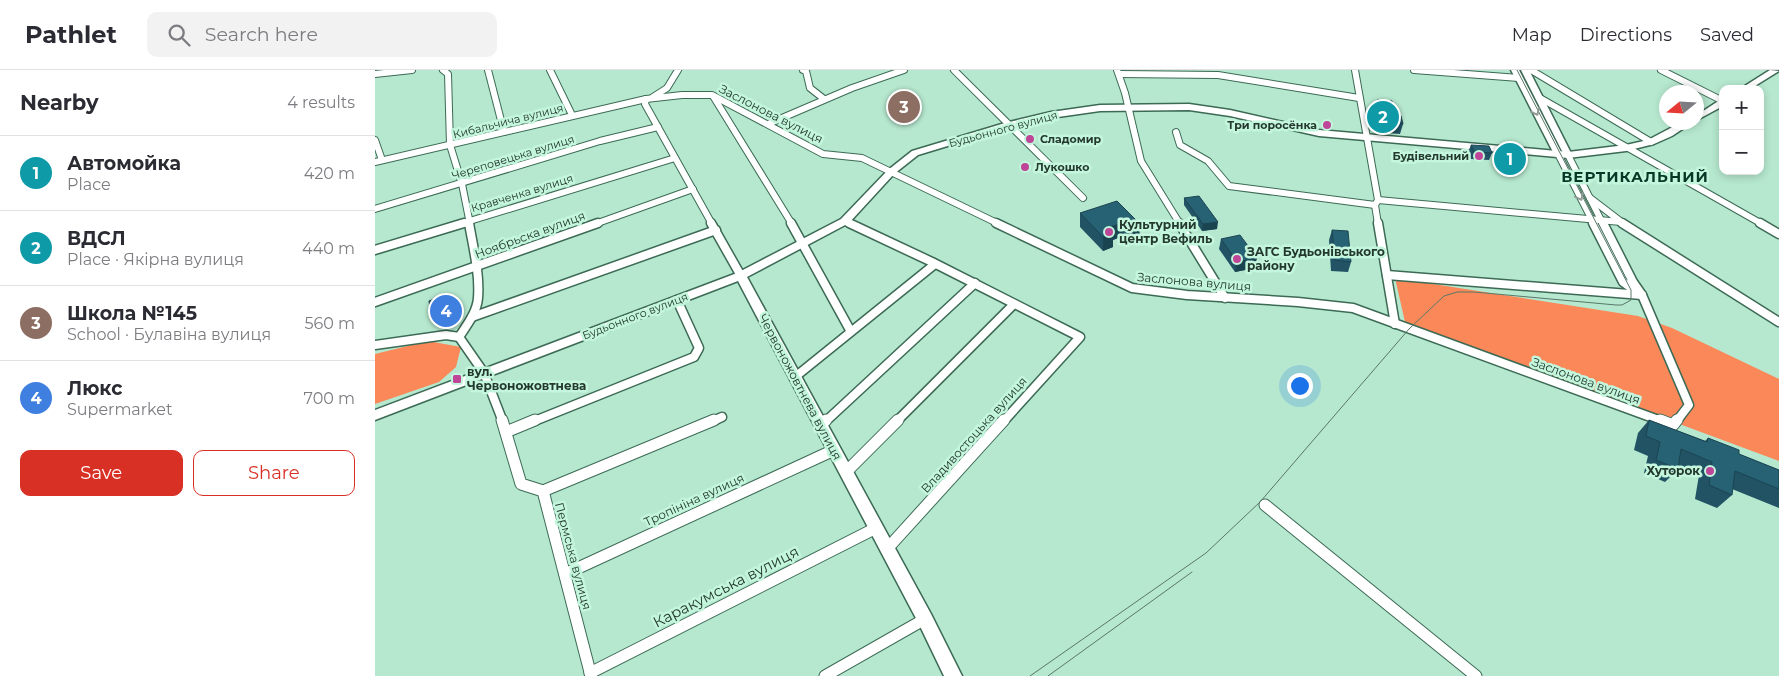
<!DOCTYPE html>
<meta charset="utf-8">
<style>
body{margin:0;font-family:Montserrat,sans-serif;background:#f2f2f3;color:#2b2b33}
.controls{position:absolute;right:15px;top:15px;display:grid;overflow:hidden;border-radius:10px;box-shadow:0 2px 8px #0003}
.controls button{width:45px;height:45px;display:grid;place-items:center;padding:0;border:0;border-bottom:1px solid #e1e1e2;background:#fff;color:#2b2b33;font:25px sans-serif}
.compass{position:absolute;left:1284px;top:15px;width:45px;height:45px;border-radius:50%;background:#fff;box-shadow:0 2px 8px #0003;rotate:252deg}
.you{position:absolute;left:924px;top:315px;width:18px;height:18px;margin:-12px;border:4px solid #fff;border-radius:50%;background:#1a73e8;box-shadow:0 0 0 8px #1a73e833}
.badge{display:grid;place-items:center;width:32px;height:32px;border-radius:50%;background:#d93025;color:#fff;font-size:16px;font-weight:700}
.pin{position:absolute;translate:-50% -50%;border:2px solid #fff;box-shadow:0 1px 5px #0006}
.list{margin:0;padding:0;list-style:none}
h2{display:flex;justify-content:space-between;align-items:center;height:65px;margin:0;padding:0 20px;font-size:21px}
h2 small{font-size:16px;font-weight:400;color:#7c7c81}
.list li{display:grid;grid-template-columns:32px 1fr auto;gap:15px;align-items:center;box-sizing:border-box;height:75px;padding:0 20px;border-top:1px solid #e1e1e2}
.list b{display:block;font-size:19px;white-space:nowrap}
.list p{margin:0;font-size:16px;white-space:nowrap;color:#7c7c81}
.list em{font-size:16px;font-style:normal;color:#7c7c81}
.actions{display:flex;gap:10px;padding:15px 20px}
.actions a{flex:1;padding:11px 0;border:1px solid #d93025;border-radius:10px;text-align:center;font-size:18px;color:#d93025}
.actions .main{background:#d93025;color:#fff}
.icon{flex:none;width:28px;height:28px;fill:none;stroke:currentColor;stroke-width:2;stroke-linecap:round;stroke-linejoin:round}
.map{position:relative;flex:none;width:1404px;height:606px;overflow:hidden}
header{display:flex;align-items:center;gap:30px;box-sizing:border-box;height:70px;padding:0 25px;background:#fff;border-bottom:1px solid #e1e1e2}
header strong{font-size:24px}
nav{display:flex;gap:28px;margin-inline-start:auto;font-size:18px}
.search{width:350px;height:45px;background:#f2f2f3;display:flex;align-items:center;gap:12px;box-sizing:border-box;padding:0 18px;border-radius:10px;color:#7c7c81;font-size:19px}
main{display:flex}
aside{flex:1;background:#fff}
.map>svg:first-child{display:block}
.green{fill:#fb8858}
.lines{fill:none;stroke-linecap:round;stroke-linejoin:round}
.minor-far2-casing{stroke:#3c6a55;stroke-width:8}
.minor-far1-casing{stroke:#3c6a55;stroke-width:11}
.minor-casing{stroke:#3c6a55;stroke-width:13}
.tertiary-casing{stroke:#3c6a55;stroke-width:3}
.secondary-casing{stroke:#3c6a55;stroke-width:3}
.minor-far2{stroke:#fff;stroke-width:6}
.minor-far1{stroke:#fff;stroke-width:8}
.minor{stroke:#fff;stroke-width:11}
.tertiary{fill:#fff;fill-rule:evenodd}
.secondary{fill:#fff;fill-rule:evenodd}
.tram{stroke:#597768;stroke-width:1}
.wall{fill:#215364}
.shaded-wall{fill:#1b4451}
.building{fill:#266174;stroke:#1b4451}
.oneway{stroke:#929c96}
.poi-dot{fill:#bf4598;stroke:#c3f6dc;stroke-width:2}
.labels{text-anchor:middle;stroke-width:5;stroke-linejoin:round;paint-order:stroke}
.far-street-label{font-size:11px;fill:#24382e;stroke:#c3f6dc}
.far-poi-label{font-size:11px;font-weight:bold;fill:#24382e;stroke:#c3f6dc;text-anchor:end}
.street-label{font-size:12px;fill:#24382e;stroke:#c3f6dc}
.poi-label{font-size:12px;font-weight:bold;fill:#24382e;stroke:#c3f6dc;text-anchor:start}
.far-district-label{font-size:15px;font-weight:bold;letter-spacing:1px;fill:#053926;stroke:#c3f6dc}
.near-street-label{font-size:15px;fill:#24382e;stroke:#c3f6dc}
</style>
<header>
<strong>Pathlet</strong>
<div class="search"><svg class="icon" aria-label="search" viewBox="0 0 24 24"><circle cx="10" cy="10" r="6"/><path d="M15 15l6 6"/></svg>Search here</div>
<nav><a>Map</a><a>Directions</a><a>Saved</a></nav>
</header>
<main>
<aside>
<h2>Nearby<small>4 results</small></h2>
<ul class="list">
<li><span class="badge" style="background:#0f9aa8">1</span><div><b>Автомойка</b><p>Place</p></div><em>420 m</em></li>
<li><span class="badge" style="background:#0f9aa8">2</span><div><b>ВДСЛ</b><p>Place · Якірна вулиця</p></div><em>440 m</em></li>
<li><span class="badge" style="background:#8d6e63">3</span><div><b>Школа №145</b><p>School · Булавіна вулиця</p></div><em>560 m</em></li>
<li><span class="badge" style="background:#3f7fe0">4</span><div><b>Люкс</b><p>Supermarket</p></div><em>700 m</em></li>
</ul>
<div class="actions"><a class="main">Save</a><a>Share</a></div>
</aside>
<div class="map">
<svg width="1404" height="606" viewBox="0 0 1404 606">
<rect width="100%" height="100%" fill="#b6e8cf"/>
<g class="green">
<path d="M1020 208 1263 246 1297 258 1404 309V391L1030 252Z"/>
<path d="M53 271 86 277 81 297 64 312 0 334V284Z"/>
</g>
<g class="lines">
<defs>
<g id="minor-far2">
<path d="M68 0 73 4 75 75 87 114 95 154"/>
<path d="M113 0 129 62"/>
<path d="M175 0 197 45"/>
<path d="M428 0 431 1 435 18 449 29"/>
<path d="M579 0 708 128"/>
<path d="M742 0 750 23 766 91 805 154"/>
<path d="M980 0 1003 130 1000 135 1003 154"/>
<path d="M1039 0 1144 8"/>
<path d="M1156 0 1276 72"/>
<path d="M1286 0 1348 31"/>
<path d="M0 4 37 0"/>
<path d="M744 4 843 5 984 28"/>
<path d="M338 26 417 154"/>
<path d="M278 27 292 18 303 0"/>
<path d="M1165 28 1387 154"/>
<path d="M271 29 270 34 337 154"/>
<path d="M393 54 477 18 529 0"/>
<path d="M801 62 805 75 833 91 854 116 1000 135"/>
<path d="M0 70 7 90"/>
<path d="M1183 84 1219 154"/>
<path d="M1193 85 1228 154"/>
<path d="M0 92 271 29 307 25H337L448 84 487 88 624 154"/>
<path d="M1215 128 1249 154"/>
<path d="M1003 130 1246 152"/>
<path d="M0 139 225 71 283 57"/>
<path d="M470 151 476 154"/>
<path d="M85 154 300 88"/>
<path d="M220 154 318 119"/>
</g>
<g id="minor-far1">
<path d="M94 153C98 177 105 203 103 228 102 242 92 255 84 267L109 303 128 352"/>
<path d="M336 153 366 206"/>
<path d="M416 153 475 260"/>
<path d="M474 153 557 192 705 267 628 352"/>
<path d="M621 153 757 218 812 225 923 232 978 238 1289 352"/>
<path d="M804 153 850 228"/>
<path d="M1003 153 1020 254"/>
<path d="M1218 153 1248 212 1262 222"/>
<path d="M1228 153 1258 212 1267 225 1314 335 1301 352"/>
<path d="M1247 153 1404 252"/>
<path d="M1385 153 1404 164"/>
<path d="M0 180 89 153"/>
<path d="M1012 205 1267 225"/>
<path d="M0 232 223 153"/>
<path d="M97 247 341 160"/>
<path d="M0 275 71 265 84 267"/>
<path d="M420 307 560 194"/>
<path d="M157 352 319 287 324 278 302 230"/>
<path d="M336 352 347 347"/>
<path d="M450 352 600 213"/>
<path d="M521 352 639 234"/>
</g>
<g id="minor">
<path d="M127 350 146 414 168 421 216 606"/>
<path d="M1285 350 1298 355 1302 350"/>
<path d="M446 355 451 350"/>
<path d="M131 362 160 350"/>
<path d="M471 402 523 350"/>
<path d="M168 421 339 350"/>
<path d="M890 435 1101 606"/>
<path d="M512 479 629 350"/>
<path d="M190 504 459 380"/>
<path d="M215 603 501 458"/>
<path d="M450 606 550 549"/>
</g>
<g id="tertiary">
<path d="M1136 0H1144L1187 84 1186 86H1183L1179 84Z"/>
<path d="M1146 0H1154L1197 85 1196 87H1193L1189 85Z"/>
</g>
<g id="secondary">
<path d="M1395 0 1404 1 1375 19H1365Z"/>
<path d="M1345 30H1348V36L1322 50V45Z"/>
<path d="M814 34 855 40 944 60 1193 82 1251 75 1273 70 1307 52H1318L1297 66 1279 74 1251 81 1193 88 944 66 855 46 814 40 725 41 676 48 635 57 543 85 519 104 474 153 372 207 556 544 587 606H569L544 554 363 211 0 350V340L362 203 466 149 513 100 537 81 630 53 676 42 725 35Z"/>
</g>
</defs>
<use href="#minor-far2" class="minor-far2-casing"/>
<use href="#minor-far1" class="minor-far1-casing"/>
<use href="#minor" class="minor-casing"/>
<use href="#tertiary" class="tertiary-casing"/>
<use href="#secondary" class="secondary-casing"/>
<use href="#minor-far2" class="minor-far2"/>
<use href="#minor-far1" class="minor-far1"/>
<use href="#minor" class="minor"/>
<use href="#tertiary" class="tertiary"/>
<use href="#secondary" class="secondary"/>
<g class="tram">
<path d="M655 606 831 483 885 432 1034 259 1069 226 1082 222H1099L1241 235H1247L1256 230V220L1142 0"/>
<path d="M673 606 817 502"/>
</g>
</g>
<g class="wall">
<path d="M1002 30 1020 45 1028 54 1025 64 999 62 997 53 1000 43 999 39Z"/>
<path d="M1096 75 1117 83 1114 90 1096 89 1093 82Z"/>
<path d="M809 128 842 159 827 161 809 135Z"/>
<path d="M705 143 765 154 764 168 754 172 748 166 738 170V177L728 181 705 157Z"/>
<path d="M957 160 976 192 973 202 956 201 954 170Z"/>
<path d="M846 169 880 198 860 202 844 179Z"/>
<path d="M1274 350 1330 371 1333 368 1364 384 1404 400V438L1357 419V425L1342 438 1320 429 1324 405 1303 397V399L1290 412 1269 403 1273 386 1259 380 1263 363Z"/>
</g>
<g class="shaded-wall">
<path d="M749 152 748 166 738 170V177L728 181V167L733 158Z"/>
<path d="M843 152 842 159 827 161 828 154Z"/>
<path d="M765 154 764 168 754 172 755 158Z"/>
<path d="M882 188 880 198 860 202 862 192Z"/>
<path d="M74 224 79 231 82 244 62 251 56 244Z"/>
</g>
<g class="building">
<path d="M1002 30 1017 31 1020 45 1026 46 1028 54 1002 52 1000 43 1005 44Z"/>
<path d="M1096 75 1114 76 1117 83 1099 82Z"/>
<path d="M824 126 843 152 828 154 809 128Z"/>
<path d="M742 131 765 154 755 158 749 152 733 158 738 163 728 167 705 143Z"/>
<path d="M957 160 973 161 976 192 960 190Z"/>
<path d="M865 165 882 188 862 192 846 169Z"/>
<path d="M74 224 76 237 56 244 54 231Z"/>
<path d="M1274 350 1332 372 1333 368 1364 380V384L1404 400V419L1360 401 1357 425 1334 415 1337 392 1306 379 1303 399 1281 390 1285 372 1271 366Z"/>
</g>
<defs><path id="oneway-chevron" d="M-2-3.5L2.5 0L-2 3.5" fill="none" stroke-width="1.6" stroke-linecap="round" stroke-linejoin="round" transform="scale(1.25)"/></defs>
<g class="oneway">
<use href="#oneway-chevron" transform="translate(1161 42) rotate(63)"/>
<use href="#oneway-chevron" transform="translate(1205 127) rotate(63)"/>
</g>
<g class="poi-dot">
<circle cx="952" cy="55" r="5"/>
<circle cx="655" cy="69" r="5"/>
<circle cx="1104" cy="86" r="5"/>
<circle cx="650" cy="97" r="5"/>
<circle cx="734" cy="162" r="5"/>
<circle cx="862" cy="189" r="5"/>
<rect x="77" y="304" width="10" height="10" rx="2.5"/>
<circle cx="1335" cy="401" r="5"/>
</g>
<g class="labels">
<g class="far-street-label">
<text transform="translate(133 51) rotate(-14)" y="4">Кибальчича вулиця</text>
<text transform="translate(628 59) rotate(-15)" y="4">Будьонного вулиця</text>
<text transform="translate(138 87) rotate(-17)" y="4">Череповецька вулиця</text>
<text transform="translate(147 123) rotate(-17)" y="4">Кравченка вулиця</text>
<text transform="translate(260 246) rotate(-21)" y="4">Будьонного вулиця</text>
</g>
<g class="far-poi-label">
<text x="942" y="59">Три поросёнка</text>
<text x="665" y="73" text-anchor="start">Сладомир</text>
<text x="1094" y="90">Будівельний</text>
<text x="660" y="101" text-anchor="start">Лукошко</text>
</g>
<g class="street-label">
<text transform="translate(396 44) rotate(27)" y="4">Заслонова вулиця</text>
<text transform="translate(155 165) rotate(-20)" y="4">Ноябрьска вулиця</text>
<text transform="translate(819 212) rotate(5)" y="4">Заслонова вулиця</text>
<text transform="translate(1211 311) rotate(20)" y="4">Заслонова вулиця</text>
<text transform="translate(425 317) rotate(62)" y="4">Червоножовтнева вулиця</text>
<text transform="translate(599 365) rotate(-48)" y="4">Владивостоцька вулиця</text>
<text transform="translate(319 430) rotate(-25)" y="4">Тропініна вулиця</text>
<text transform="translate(198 486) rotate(75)" y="4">Пермська вулиця</text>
</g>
<g class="poi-label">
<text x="744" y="159">Культурний<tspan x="744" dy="14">центр Вефиль</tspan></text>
<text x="872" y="186">ЗАГС Будьонівського<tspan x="872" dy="14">району</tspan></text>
<text x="92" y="306">вул.<tspan x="92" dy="14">Червоножовтнева</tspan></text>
<text x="1325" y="405" text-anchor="end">Хуторок</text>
</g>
<g class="far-district-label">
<text x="1260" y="112">ВЕРТИКАЛЬНИЙ</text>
</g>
<g class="near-street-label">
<text transform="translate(351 517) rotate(-27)" y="5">Каракумська вулиця</text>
</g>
</g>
</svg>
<div class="controls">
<button>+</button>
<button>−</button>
</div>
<svg class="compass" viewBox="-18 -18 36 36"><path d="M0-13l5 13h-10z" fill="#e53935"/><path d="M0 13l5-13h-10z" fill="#7c7c81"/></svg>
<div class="you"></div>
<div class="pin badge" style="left:1135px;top:89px;background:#0f9aa8">1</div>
<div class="pin badge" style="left:1008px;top:47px;background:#0f9aa8">2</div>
<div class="pin badge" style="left:529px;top:37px;background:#8d6e63">3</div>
<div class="pin badge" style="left:71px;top:241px;background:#3f7fe0">4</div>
</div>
</main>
